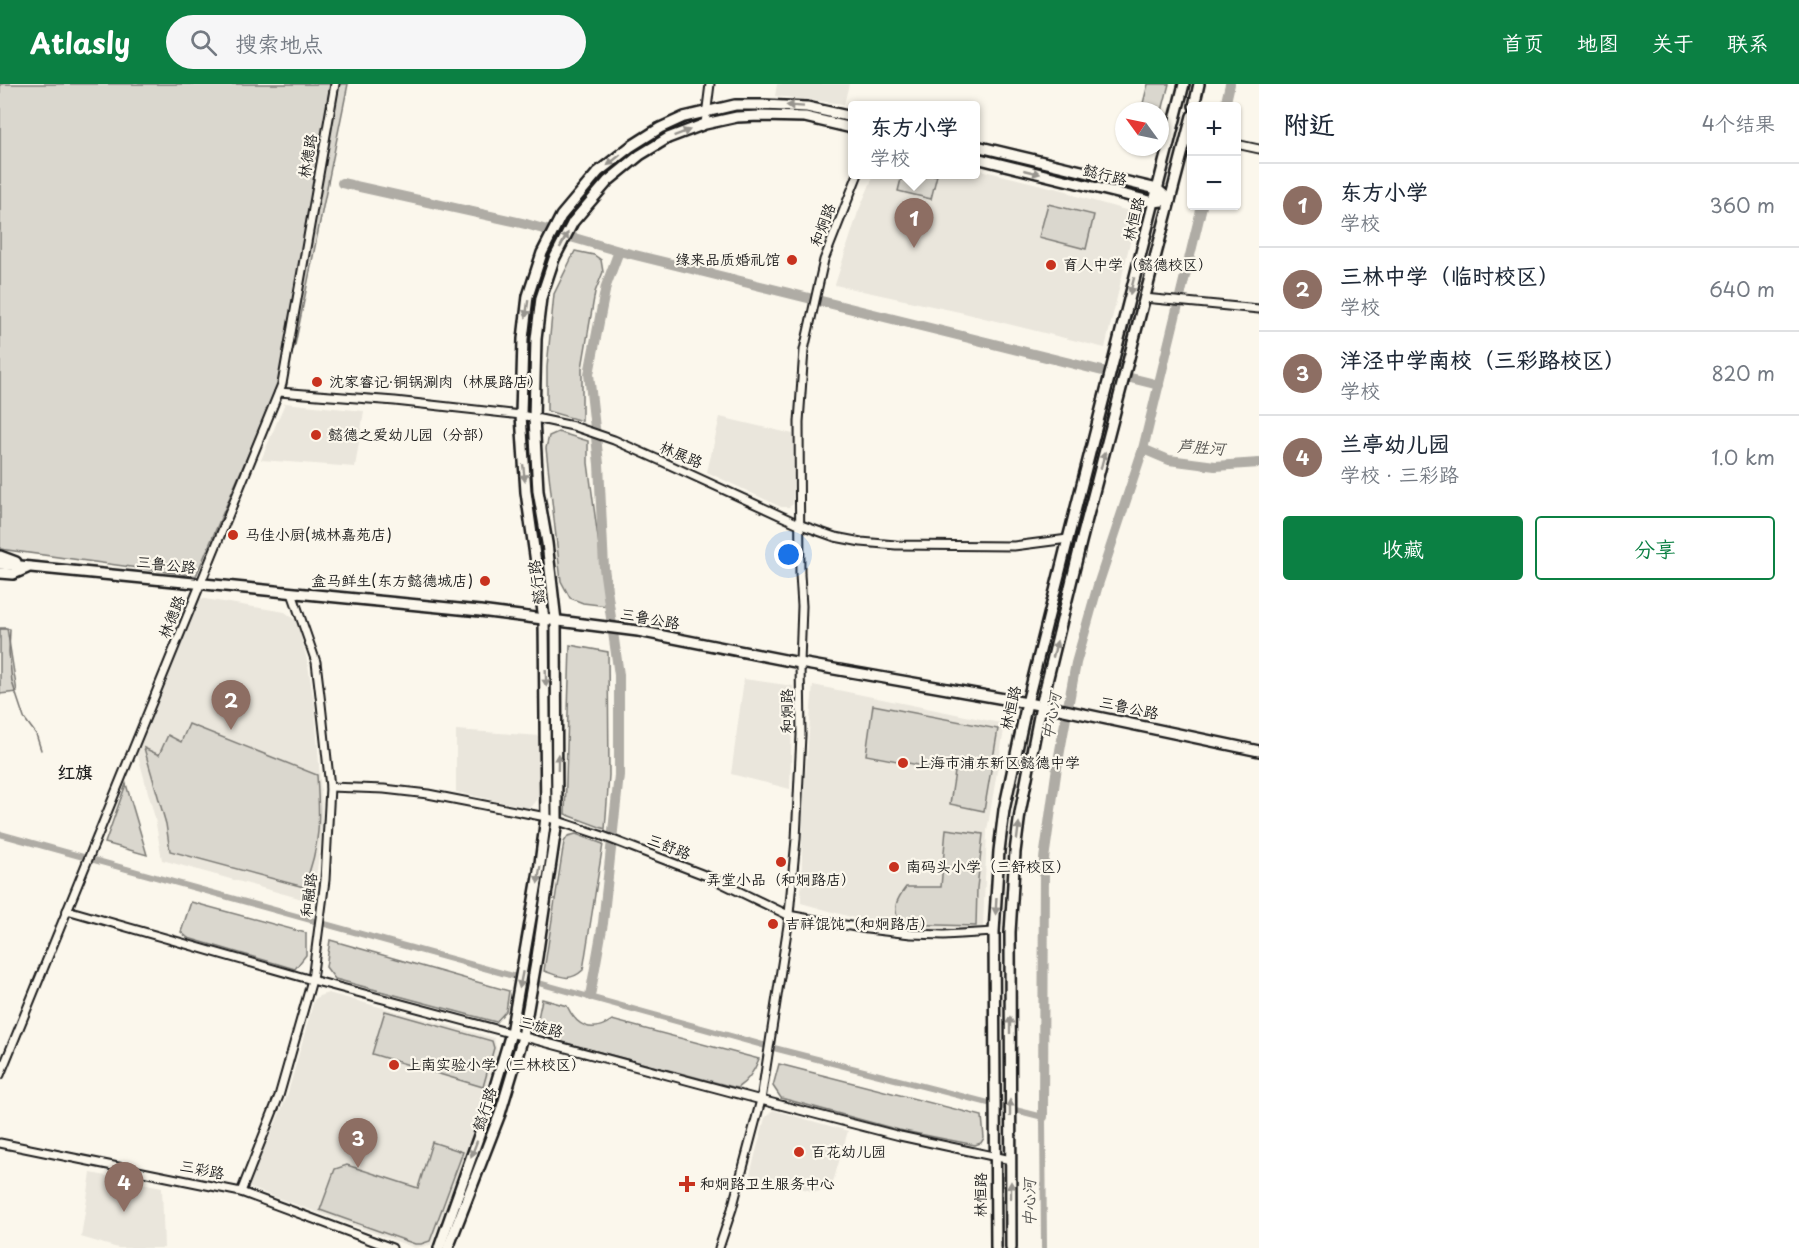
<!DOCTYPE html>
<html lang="zh">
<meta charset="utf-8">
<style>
body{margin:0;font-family:"Playpen Sans","LXGW WenKai TC",sans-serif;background:#f6f6f7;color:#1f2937}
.controls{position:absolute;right:18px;top:18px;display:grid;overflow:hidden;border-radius:6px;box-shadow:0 2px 4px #0004}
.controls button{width:54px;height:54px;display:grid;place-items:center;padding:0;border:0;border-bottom:2px solid #e0e1e3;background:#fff;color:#1f2937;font:30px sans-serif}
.compass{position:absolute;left:1115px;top:18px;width:54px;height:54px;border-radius:50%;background:#fff;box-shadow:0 2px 4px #0004;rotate:303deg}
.you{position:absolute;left:789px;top:471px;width:21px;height:21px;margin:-15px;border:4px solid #fff;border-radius:50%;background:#1a73e8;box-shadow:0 0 0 9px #1a73e833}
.badge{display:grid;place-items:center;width:39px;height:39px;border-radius:50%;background:#0b8043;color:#fff;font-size:20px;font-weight:700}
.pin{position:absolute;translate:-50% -50px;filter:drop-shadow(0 2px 3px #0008)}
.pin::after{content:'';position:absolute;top:32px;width:21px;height:18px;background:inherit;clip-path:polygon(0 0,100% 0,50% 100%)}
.popup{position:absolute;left:848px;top:17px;width:132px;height:78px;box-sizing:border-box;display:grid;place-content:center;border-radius:6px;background:#fff;filter:drop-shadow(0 2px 4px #0005);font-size:20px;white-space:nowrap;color:#747a83}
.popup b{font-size:22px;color:#1f2937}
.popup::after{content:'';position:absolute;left:50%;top:100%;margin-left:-12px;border:12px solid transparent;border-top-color:#fff}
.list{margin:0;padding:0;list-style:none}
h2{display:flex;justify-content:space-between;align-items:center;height:78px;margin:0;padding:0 24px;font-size:26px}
h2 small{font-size:20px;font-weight:400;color:#747a83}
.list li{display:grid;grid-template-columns:39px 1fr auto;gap:18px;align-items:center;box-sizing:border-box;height:84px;padding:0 24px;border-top:2px solid #e0e1e3}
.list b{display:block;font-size:22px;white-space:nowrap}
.list p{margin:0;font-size:20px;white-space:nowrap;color:#747a83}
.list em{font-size:20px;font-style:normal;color:#747a83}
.actions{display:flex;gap:12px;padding:18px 24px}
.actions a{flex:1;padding:14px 0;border:2px solid #0b8043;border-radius:6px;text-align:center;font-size:21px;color:#0b8043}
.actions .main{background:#0b8043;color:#fff}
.icon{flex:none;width:33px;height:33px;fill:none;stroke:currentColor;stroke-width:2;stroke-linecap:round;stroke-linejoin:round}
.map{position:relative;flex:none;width:1259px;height:1164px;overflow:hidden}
header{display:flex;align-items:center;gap:36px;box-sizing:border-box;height:84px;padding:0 30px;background:#0b8043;color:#fff}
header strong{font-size:28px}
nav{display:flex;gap:33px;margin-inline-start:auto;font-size:21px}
.search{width:420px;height:54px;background:#f6f6f7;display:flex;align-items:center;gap:15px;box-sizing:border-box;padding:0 21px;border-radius:33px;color:#747a83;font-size:22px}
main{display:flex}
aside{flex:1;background:#fff}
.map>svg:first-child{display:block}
.built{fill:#eae6dc}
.green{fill:#dad7ce;stroke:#7b7a75;stroke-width:1.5}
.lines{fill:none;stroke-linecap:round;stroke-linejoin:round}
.stream{stroke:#74726e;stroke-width:1.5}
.canal{stroke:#afaca5;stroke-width:6}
.river{stroke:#afaca5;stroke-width:10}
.street-casing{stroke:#1c1c1c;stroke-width:11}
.secondary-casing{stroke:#1c1c1c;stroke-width:14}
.street{stroke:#fbf7ec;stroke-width:7}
.secondary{stroke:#fbf7ec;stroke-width:9}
.oneway{fill:#97948e}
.poi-dot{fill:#c8321e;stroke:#fbf7ec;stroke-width:2}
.labels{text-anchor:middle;stroke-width:4.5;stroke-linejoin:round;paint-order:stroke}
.street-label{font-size:15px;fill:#1c1c1c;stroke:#fbf7ec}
.poi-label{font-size:15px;fill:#1c1c1c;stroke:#fbf7ec;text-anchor:start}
.water-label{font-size:16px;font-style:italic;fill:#575653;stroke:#fbf7ec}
.quarter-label{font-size:18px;font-weight:bold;fill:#1c1c1c;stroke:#fbf7ec}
</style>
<header>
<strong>Atlasly</strong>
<div class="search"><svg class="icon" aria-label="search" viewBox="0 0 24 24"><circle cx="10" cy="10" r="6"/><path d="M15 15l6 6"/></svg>搜索地点</div>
<nav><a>首页</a><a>地图</a><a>关于</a><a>联系</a></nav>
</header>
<main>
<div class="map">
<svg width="1259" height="1164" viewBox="0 0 1259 1164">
<rect width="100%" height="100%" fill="#fbf7ec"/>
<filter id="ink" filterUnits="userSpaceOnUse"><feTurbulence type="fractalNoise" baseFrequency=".0167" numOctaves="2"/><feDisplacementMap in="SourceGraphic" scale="12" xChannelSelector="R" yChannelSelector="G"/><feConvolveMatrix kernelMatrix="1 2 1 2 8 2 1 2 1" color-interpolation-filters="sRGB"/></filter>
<g filter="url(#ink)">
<g class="built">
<path d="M777 0H849L844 20 775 12Z"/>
<path d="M976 85 1067 107 1076 112 1129 127 1136 133 1105 264 964 229 835 201 858 128 874 91 976 90Z"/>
<path d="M285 319 364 327 355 383 261 376Z"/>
<path d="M720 333 793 350V420L789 423H781L707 388Z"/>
<path d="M199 514 285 528 298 538 308 581 315 624 323 738 313 818 162 776 155 734 137 668Z"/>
<path d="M744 595 793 602 790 705 731 690Z"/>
<path d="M813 601 1005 640 987 747 983 843 968 846H942L890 842 872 839 801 819 803 717Z"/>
<path d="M456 646 541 652 540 709 535 719 529 724 456 708Z"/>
<path d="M328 909 494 954 497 967 468 1065 431 1161 415 1164 248 1103 287 1012 314 916 319 912Z"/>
<path d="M773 1026 848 1047 831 1105 815 1108 750 1090 765 1034Z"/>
<path d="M91 1089 162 1103 164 1164H118L81 1153Z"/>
</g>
<g class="green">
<path d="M0 0H348L295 261 196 492 0 465Z"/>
<path d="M1148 0H1169L1160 35V27H1141Z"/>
<path d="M902 91H937L931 115 898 107Z"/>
<path d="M1048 120 1094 131 1086 165 1039 153Z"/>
<path d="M575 167 594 171 601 176 603 188 595 208 582 284V337L547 327V283L554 210Z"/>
<path d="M558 348 588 357V379L607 522 583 519 570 514 561 497 546 364 549 352Z"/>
<path d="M0 544H7L17 608 0 610Z"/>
<path d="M570 561 608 568 609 691 605 745 565 730Z"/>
<path d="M873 621 998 645 984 727 950 720 955 688 866 671Z"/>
<path d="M189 640 317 691C320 736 321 759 304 803L170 767 166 740 144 664 159 671 168 651 181 658Z"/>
<path d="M126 700 147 771 105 759Z"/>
<path d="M946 745 983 750 977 804 976 842 900 840C892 824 896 816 906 803H941Z"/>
<path d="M576 750 603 760 583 886C569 899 560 892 544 887L564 758 568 752Z"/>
<path d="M191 818 306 849V871L295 885 188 854 181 848Z"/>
<path d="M330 856 509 907 506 927 496 938 335 895 326 883Z"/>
<path d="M542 915 567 922C577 943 592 950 612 936L759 975C754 988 748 997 737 1004L554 956C531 942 538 938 542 915Z"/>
<path d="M385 927 492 957 494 964 483 1003 372 970Z"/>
<path d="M779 980 982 1032 984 1054 981 1059 975 1061 899 1046 781 1014 773 1002Z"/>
<path d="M432 1058 463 1068 430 1157 421 1160H415L320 1126 335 1085 347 1081 418 1104Z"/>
</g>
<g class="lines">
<path class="stream" d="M0 545H10L9 568 12 598 24 634 36 650 41 666"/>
<path class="canal" d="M0 750 770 963 1043 1033 1044 1164"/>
<g class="river">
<path d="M1225 22 1230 0"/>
<path d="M342 99 526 140 619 167 1159 301"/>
<path d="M1143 365 1169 376 1215 382 1259 379"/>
<path d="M590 912 603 839 619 691V591L604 484 599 380 589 290 606 202 619 167"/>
<path d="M1043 1033 1044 775 1057 683 1076 579 1098 501 1143 365 1202 122"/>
</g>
<defs>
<g id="street">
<path d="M705 40 710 0"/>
<path d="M1236 60 1259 65"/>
<path d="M1144 214 1259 225"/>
<path d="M279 308 395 317 521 331 573 342 614 356 659 376 801 441 835 453 861 458 896 461 1014 462 1068 455"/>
<path d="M330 703 384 705 428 710 546 733 600 751 707 792 788 831 867 845 911 850 944 851 994 848"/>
<path d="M67 826 312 896 761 1016 900 1052 1011 1076"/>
<path d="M0 991 282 300 335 0"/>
<path d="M0 1059 241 1108 392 1164"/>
<path d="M241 1108 279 1012 312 896 325 796 330 703 321 620 316 578 292 509"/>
<path d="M719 1164 732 1125 761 1016 788 841 796 755 801 651 800 579 802 522 800 490 799 338 804 266 824 176 858 90"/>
</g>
<g id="secondary">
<path d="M1194 22 1199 0"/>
<path d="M976 62 1157 105 1170 116"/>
<path d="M976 74 1154 118 1170 116"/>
<path d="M0 472 16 478"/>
<path d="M0 480 480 527 638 547 800 579 1050 623 1259 667"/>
<path d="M0 489 13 490 27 484"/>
<path d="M439 1164 488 1026 511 949 539 787 546 733 544 535 526 408 521 331 523 255 528 212 542 169 561 132 598 88 630 63 660 44 684 33 735 21H763L807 23 852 33"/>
<path d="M448 1164 500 1030 523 953 537 873 557 737 556 537 547 459 538 407 534 334 536 255 541 214 554 175 573 138 608 97 640 71 668 54 705 40 737 33 760 32 805 33 852 44"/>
<path d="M996 1164 994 848 999 767 1004 726 1027 619 1068 455 1184 0"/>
<path d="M1011 1164 1010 848 1015 768 1020 729 1041 622 1081 458 1192 32"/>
</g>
</defs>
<use href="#street" class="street-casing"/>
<use href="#secondary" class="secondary-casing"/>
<use href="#street" class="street"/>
<use href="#secondary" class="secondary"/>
</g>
<defs><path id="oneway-solid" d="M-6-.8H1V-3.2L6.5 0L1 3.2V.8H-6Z" transform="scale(1.5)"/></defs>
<g class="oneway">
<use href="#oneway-solid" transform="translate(795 22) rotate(-176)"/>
<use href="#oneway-solid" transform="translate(682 49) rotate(-21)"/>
<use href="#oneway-solid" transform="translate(614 76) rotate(141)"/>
<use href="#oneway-solid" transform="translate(1032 88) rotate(14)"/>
<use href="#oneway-solid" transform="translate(564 156) rotate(-62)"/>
<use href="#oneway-solid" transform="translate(1132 202) rotate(104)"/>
<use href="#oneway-solid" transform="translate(527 225) rotate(98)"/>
<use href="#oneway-solid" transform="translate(1103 376) rotate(-75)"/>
<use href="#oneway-solid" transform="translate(524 389) rotate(84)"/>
<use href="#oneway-solid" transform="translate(1055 565) rotate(-76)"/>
<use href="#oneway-solid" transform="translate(546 594) rotate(88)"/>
<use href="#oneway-solid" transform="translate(558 678) rotate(-89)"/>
<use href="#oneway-solid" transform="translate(1018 747) rotate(-83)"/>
<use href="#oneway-solid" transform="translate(539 791) rotate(99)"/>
<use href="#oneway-solid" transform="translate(996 822) rotate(93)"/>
<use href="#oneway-solid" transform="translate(521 896) rotate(101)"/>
<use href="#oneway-solid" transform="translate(1010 941) rotate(-90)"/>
<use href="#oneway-solid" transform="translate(1010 1024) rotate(-90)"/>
<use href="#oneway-solid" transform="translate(474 1065) rotate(111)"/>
<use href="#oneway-solid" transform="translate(1011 1106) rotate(-90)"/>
</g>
</g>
<g class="poi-dot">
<circle cx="792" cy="176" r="6"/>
<circle cx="1051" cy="181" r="6"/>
<circle cx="317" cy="298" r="6"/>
<circle cx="316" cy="351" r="6"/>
<circle cx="233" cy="451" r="6"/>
<circle cx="485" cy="497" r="6"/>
<circle cx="903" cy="679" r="6"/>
<circle cx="781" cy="778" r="6"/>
<circle cx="894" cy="783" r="6"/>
<circle cx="773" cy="840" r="6"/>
<circle cx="394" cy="981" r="6"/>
<circle cx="799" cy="1068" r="6"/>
<path d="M684 1091h6v6h6v6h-6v6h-6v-6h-6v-6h6z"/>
</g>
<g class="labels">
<g class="street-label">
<text transform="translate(308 72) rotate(-80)" y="5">林德路</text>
<text transform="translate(1105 91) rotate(14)" y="5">懿行路</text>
<text transform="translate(1134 135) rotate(-76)" y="5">林恒路</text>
<text transform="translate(823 141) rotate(-69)" y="5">和炯路</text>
<text transform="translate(681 371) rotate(23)" y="5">林展路</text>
<text transform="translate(166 481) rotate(6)" y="5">三鲁公路</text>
<text transform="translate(537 498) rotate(-97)" y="5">懿行路</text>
<text transform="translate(172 533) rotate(-68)" y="5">林德路</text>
<text transform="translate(650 535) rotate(10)" y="5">三鲁公路</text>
<text transform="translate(1011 624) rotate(-77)" y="5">林恒路</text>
<text transform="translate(1129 624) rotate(12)" y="5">三鲁公路</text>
<text transform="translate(787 627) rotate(-90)" y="5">和炯路</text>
<text transform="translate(669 763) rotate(21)" y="5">三舒路</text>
<text transform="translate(309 811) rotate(-83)" y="5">和融路</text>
<text transform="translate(541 943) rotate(15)" y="5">三旋路</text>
<text transform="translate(485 1025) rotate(-72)" y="5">懿行路</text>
<text transform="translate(202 1086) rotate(11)" y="5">三彩路</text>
<text transform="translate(981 1111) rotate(-90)" y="5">林恒路</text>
</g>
<g class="poi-label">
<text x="780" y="181" text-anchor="end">缘来品质婚礼馆</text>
<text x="1063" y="186">育人中学（懿德校区）</text>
<text x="329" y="303">沈家睿记·铜锅涮肉（林展路店）</text>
<text x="328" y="356">懿德之爱幼儿园（分部）</text>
<text x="245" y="456">马佳小厨(城林嘉苑店)</text>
<text x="473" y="502" text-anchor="end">盒马鲜生(东方懿德城店)</text>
<text x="915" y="684">上海市浦东新区懿德中学</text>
<text x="906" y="788">南码头小学（三舒校区）</text>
<text x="781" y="801" text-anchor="middle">弄堂小品（和炯路店）</text>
<text x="785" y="845">吉祥馄饨（和炯路店）</text>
<text x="406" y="986">上南实验小学（三林校区）</text>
<text x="811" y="1073">百花幼儿园</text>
<text x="700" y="1105">和炯路卫生服务中心</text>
</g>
<g class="water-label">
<text transform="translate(1201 363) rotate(4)" y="6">芦胜河</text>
<text transform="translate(1051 632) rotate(-80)" y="6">中心河</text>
<text transform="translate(1029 1119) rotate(-90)" y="6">中心河</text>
</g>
<g class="quarter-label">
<text x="75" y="695">红旗</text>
</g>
</g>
</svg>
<div class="controls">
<button>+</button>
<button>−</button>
</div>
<svg class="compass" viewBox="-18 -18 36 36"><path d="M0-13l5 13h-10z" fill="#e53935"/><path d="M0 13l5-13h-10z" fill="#747a83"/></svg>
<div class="you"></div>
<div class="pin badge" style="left:914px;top:164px;background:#8d6e63">1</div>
<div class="popup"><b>东方小学</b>学校</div>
<div class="pin badge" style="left:231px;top:646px;background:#8d6e63">2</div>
<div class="pin badge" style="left:358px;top:1084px;background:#8d6e63">3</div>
<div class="pin badge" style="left:124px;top:1128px;background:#8d6e63">4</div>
</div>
<aside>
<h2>附近<small>4个结果</small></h2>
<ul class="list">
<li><span class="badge" style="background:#8d6e63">1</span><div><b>东方小学</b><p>学校</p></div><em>360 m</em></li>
<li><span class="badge" style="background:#8d6e63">2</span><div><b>三林中学（临时校区）</b><p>学校</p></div><em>640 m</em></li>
<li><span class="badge" style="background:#8d6e63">3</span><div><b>洋泾中学南校（三彩路校区）</b><p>学校</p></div><em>820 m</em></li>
<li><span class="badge" style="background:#8d6e63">4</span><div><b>兰亭幼儿园</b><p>学校 · 三彩路</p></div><em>1.0 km</em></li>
</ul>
<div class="actions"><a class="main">收藏</a><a>分享</a></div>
</aside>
</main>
